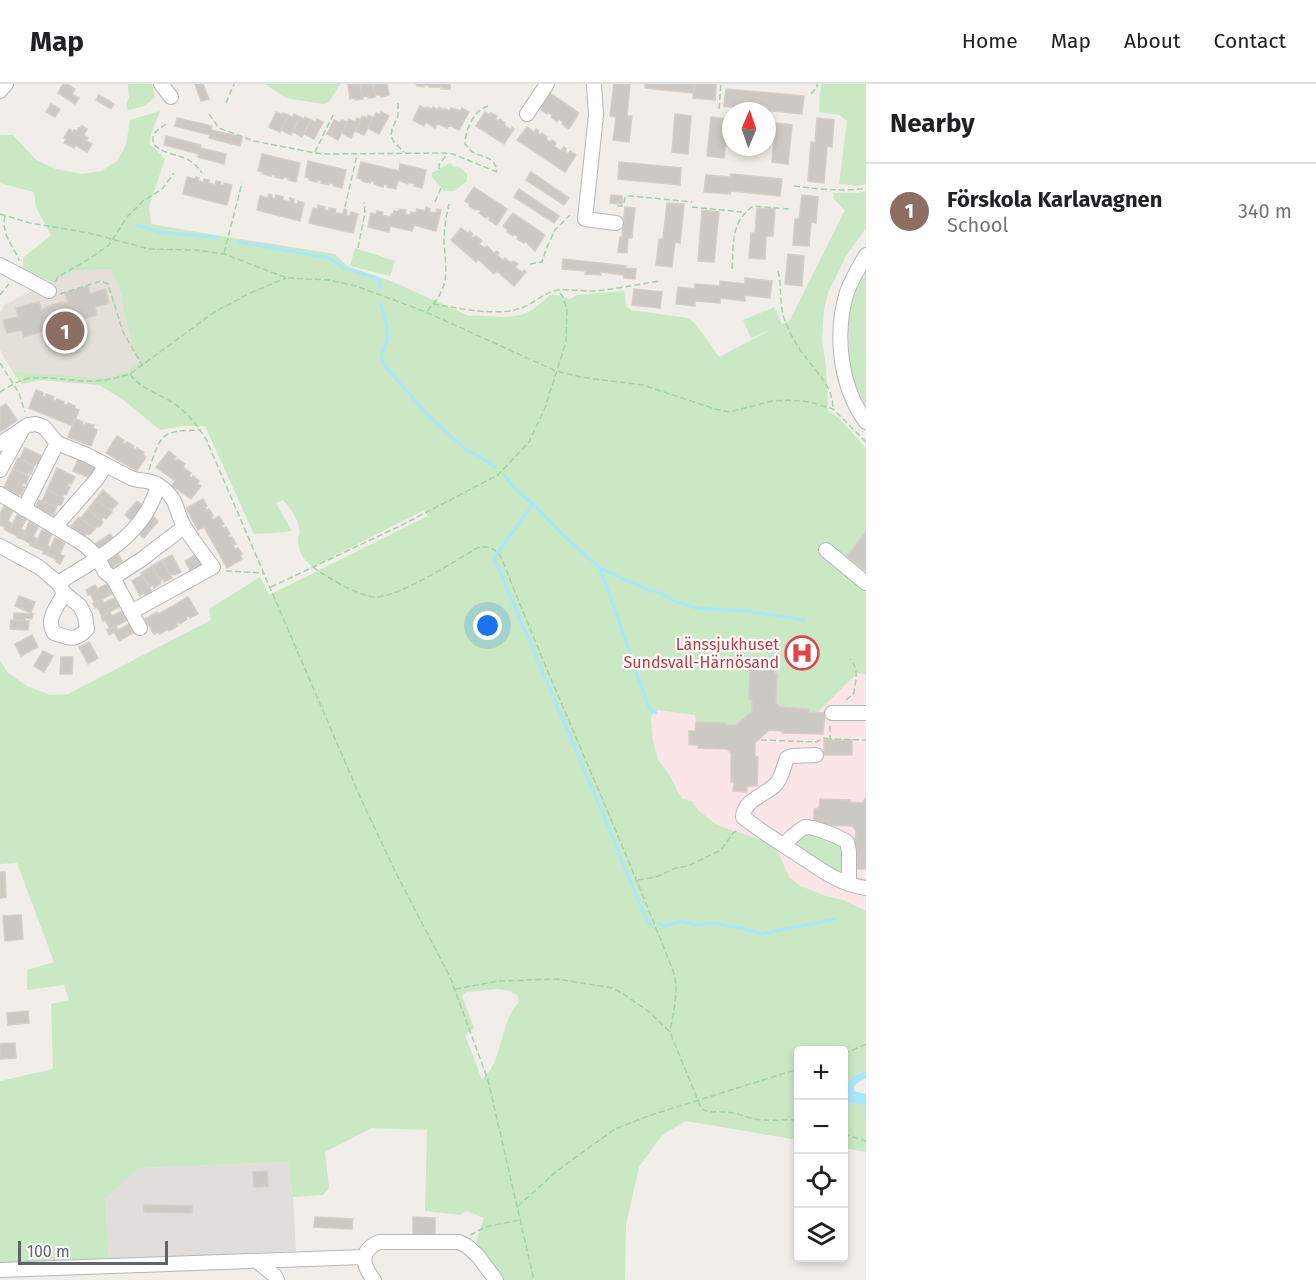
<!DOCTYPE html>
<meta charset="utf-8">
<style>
body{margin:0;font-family:"Fira Sans",sans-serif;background:#f6f6f6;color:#202124}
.controls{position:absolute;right:18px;bottom:18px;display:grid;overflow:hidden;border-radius:6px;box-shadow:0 3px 9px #0003}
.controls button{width:54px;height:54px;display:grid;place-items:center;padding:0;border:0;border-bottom:2px solid #e0e0e0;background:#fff;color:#202124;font:30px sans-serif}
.compass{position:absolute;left:722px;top:18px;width:54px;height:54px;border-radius:50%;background:#fff;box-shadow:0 3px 9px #0003;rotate:2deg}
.scale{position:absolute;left:18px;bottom:15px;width:150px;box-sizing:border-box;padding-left:6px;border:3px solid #5f6468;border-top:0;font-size:16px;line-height:21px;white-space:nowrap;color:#5f6468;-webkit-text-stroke:4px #fff;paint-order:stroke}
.you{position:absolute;left:488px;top:542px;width:21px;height:21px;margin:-15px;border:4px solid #fff;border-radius:50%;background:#1a73e8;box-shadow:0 0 0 9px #1a73e833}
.badge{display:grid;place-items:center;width:39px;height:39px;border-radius:50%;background:#1a73e8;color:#fff;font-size:20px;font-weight:700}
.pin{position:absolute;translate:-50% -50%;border:3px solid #fff;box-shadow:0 2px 6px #0006}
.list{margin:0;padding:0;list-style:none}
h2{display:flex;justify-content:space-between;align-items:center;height:78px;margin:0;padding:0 24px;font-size:26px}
h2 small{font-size:20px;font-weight:400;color:#757577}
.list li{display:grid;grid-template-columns:39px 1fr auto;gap:18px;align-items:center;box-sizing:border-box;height:96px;padding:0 24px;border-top:2px solid #e0e0e0}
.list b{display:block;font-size:22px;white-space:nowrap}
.list p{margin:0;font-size:20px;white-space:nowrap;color:#757577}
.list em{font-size:20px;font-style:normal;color:#757577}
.icon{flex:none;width:33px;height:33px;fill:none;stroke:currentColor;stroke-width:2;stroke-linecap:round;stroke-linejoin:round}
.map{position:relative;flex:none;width:866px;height:1196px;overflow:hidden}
header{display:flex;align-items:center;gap:36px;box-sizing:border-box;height:84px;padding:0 30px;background:#fff;border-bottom:2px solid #e0e0e0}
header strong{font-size:28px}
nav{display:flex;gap:33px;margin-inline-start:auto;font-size:21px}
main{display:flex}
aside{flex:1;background:#fff}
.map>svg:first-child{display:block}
.industrial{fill:#e0ddda}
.education{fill:#e4dfd8}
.medical{fill:#fce5e7}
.green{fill:#cae8c4;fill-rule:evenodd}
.water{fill:#a9e7ff}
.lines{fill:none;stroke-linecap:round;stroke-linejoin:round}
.stream{stroke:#a9e7ff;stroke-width:3}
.building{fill:#ccc8c3;stroke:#d6cec5;stroke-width:1.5}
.minor-casing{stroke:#b3b6ba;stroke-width:16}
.path{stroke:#a1d1a7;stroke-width:1.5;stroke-dasharray:6 3;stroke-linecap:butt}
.minor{stroke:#fff;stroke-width:14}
.labels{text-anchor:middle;stroke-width:4.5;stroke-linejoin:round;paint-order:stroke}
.health-label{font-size:16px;fill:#be3a42;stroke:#fff;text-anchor:end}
</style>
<header>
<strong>Map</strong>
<nav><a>Home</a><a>Map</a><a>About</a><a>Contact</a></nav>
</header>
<main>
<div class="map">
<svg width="866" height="1196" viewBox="0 0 866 1196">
<rect width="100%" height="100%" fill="#f1ede8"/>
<path class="industrial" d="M288 1078 293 1113 296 1167 109 1175 105 1113 140 1084Z"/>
<path class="education" d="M111 185 121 209 124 230 134 265 140 278 130 286 114 292 96 294 12 287 0 266V228L2 226 4 221 72 187Z"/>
<path class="medical" d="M834 330 866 364V827L843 816 826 812 801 802 789 793 778 768 717 741 698 726 692 717 683 715 678 708 669 690 658 675 653 657 652 645 651 632 658 626 695 631Z"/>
<g class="green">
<path d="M128 0H152L155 13C147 22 139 24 128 26L126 21 129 13Z"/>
<path d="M265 0H340L329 18 323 20 286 14Z"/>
<path d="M822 0H866V100L858 102 839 100 847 37 839 31 819 28 820 9Z"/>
<path d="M160 27C157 39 149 48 150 60L165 75 149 122 151 140C212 151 274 160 335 170L347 182 391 197 469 232C493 230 513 239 535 224 540 220 545 215 550 211H556L570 215 577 211 624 207 626 222 631 226 688 234 696 240 719 273 770 246 751 254 743 236 774 223 782 240 790 236 845 126 833 114 834 109H856L866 107V144L846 172 828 209 824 226 822 255 826 283 828 327 839 334 866 364V591L859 589 851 595 818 628H809L808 625 780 623 776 619 777 590 775 589V580H762L749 615 752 616V627L736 641H725V639L696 638 695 631 658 626 651 632 653 657 658 675 669 690 678 708 683 715 692 717 698 726 717 741 767 758 778 768 789 793 801 802 826 812 843 816 866 827V986L854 992 844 1001V966H798V1056L686 1037 662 1051 639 1083 626 1141 625 1196H500L475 1161 484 1134 467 1127 460 1131 425 1127 427 1046 372 1044 325 1068 329 1104 323 1111 293 1113 288 1078 140 1084 105 1114 109 1175 0 1181V997L53 985 51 920 69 916 64 901 27 906V886L54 878 17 779 0 780V576L7 588 27 602 50 611 68 610 211 536 209 525 260 493 269 511 428 432 424 426 313 483C303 476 298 467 298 455 299 451 300 448 299 445 298 434 290 424 283 416L276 419 292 447C280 449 267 449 254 450L205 342H182L160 346 122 315 99 301 41 296 22 300 12 287 96 294 114 292 130 286 140 278 134 265 124 230 121 209 111 185 72 187 51 198 23 185V174L51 151 36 123 34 108 0 99V51H13L36 76 56 85 82 90 101 87 117 77 126 61 130 36ZM498 905 510 907 518 912V919C502 938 503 963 491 985 489 988 485 992 482 996L465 951 474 944 462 912 466 908Z"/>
<path d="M450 79 454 83 458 82 467 90V97L454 107H444L432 93V89Z"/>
<path d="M355 164 395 177 390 192 350 182Z"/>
<path d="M866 188V324L852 294 849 272 848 235 855 209Z"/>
<path d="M806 747 843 757 844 795 794 764 792 758Z"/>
<path d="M844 1018 866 1021V1068L844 1064Z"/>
</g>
<path class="water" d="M866 986V994L857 999 854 1003V1007L866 1010V1021L844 1018V1001L854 992Z"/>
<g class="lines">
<g class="stream">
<path d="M137 141 159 148 219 154"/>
<path d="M239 158 330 174 343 184 376 194 380 198V204"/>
<path d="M381 219 388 250 387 257 382 271V277L389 287 429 332 465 365 482 374 495 383"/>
<path d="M505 392 515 405 533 420 563 451 600 484 630 498 649 506 663 510 674 517 696 524 746 527 805 536"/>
<path d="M533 420 494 474 600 723 644 830 649 840 652 841"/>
<path d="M600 484 649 624 656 629"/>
<path d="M658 840 664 842 682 837 695 841 713 839 745 845 761 850 835 835"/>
</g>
</g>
<g class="building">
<path d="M63 0H67L75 5 72 10 79 14 75 20 58 9Z"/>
<path d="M195 0H203L209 15 201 17Z"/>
<path d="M348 0H360L363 15 355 16V14L350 15Z"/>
<path d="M360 0H373L375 13 368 14V12L362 13Z"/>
<path d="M373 0H387L389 11 381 13V11H375Z"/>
<path d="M415 0H450V5H441L442 3H429V1H424V3L417 2V0Z"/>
<path d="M614 0H630L627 32H632L629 58 613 56 616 33 610 32Z"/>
<path d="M645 0H694L693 9 645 4Z"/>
<path d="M694 0H716L715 16 693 14Z"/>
<path d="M726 5 804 12 802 30 724 22Z"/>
<path d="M547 7 579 29 569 45 562 40 563 38 559 35 557 38 551 33 552 31 548 28 547 30 541 26 542 25 537 21Z"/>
<path d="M99 11 114 20 111 25 96 16Z"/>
<path d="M51 20 60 25 55 33 46 28Z"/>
<path d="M420 22 426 25 427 23 432 25 433 23 437 26 439 23 444 26 445 24 449 27 451 24 461 27 462 24 469 28 459 46 449 41 447 44 437 39 435 44 426 38 424 42 413 36Z"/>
<path d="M276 28 282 31 283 29 288 31 280 48 269 43Z"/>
<path d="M381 28 389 32 379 50 368 44 376 29 380 31Z"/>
<path d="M485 28 490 31 491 29 497 32 495 35 498 37 500 35 505 39 504 41 511 46 512 43 514 45 504 60 476 42Z"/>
<path d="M294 30 300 33 291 51 281 46 288 31 293 34Z"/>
<path d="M675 30 691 32 688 70 672 68Z"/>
<path d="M368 31 373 34 364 51 355 47 362 32 367 34Z"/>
<path d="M300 33 304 35 305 33 311 36 302 53 293 48Z"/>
<path d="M711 33 728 35 724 74 707 72Z"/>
<path d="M177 34 212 42 211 46 242 53 240 62 209 54 210 51 175 42Z"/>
<path d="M357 34 361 36 351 54 342 49 349 35 355 38Z"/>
<path d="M817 34 834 36 832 63 827 62 824 99 808 97 811 58 815 59Z"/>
<path d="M317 35 323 38 314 55 304 50 311 36 316 38Z"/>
<path d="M334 36 340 39 342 36 347 38 338 56 327 50Z"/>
<path d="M775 39 792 41 788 80 772 78Z"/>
<path d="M82 42 87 45 84 51 88 54 86 57 92 60 87 68 75 61 74 64 64 59 66 55 64 54 69 45 73 48 74 46 77 47 78 44H80Z"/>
<path d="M527 43 534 48 536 45 539 47 537 49 541 51 542 49 547 53 546 55 550 58 552 56 556 59 554 62 561 67 564 63 566 65 565 67 568 70 570 67 576 71 565 88 517 56Z"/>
<path d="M166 52 201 61 200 64 226 70 224 80 198 73 199 70 164 61Z"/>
<path d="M262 70 300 79 296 98 288 96V94L284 93 283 95 275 93 276 91 271 90V92L263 90V88L258 87Z"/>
<path d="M308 77 346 86 342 104 334 102V100L329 99V101L321 99 322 97 317 96V98L309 96V94L305 93Z"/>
<path d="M361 78 399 87 400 80 426 86 422 104 414 102 415 100 408 98V100L398 96 396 105 387 103 388 101 384 100 383 103 374 100 375 98 370 97V99L362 97V95L357 94Z"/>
<path d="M619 78 681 84 680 101 618 95Z"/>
<path d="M531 88 569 114 564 121 526 96Z"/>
<path d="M731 90 782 95 780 112 731 107 730 110 704 108 706 91 730 93Z"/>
<path d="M187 93 195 95 196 93 199 94 198 97 203 98 204 95 209 96V99L215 101 216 97 221 98 220 101 224 102V99L232 101 227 121 183 110Z"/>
<path d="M474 103 507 125 497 141 489 136 491 135 487 132 486 134 479 129 481 127 477 125 475 126 469 122 470 120 465 117Z"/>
<path d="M519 105 559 132 554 139 514 113Z"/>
<path d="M269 110 272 111V114L275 115 276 111 283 113 282 116 290 118V114L294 115 293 119 298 120V117L304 119 300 137 257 126 260 112 268 114Z"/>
<path d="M611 111 622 112V120L610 119Z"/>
<path d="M802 111 818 113 816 139 811 138 809 162 793 161 795 135H799Z"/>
<path d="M667 119 684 120 680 159 675 158 672 183 656 181 659 155H663Z"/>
<path d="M318 121 325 123V126L329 127V124L336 125 335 129 343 130 344 125 347 126 346 131 350 132 351 128 358 130 353 149 309 139 313 124 318 125Z"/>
<path d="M426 123 430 125 429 128 436 129 437 125 441 126 436 147 414 141 412 147 390 142 389 148 368 143 371 129 376 131 377 127 383 128 382 131 390 133 391 130 393 131 394 127 399 128V125L406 126 405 130 410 131 411 128 416 129 417 125 425 127Z"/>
<path d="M625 123 635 124 632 154H628L627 169 618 168 620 153H622Z"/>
<path d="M757 124 775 125 773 152H766L765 175 749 174 751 149H755Z"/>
<path d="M702 126 719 128 714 178 698 177Z"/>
<path d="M513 129 545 151 535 167 525 157 524 159 517 155 518 153 514 150 513 152 507 148 508 146 503 142Z"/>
<path d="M461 144 468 149 470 147 473 150 471 152 473 154 476 152 482 157 479 160 485 164 487 162 494 169 497 167 499 169 497 171 503 176 505 174 511 179 513 177 518 180 515 183 522 188 524 186 526 188 514 202 497 187 494 190 478 175 476 178 451 156Z"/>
<path d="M788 170 804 172 802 202 785 200Z"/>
<path d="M563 175 626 182V184L636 185 635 195 624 194V191L601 188V191L585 190 586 187 562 185Z"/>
<path d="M745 194 772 197 770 214 745 211V217L720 214V219L695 217V222L676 220 678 203 695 205V200L720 202V197L745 200Z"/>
<path d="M88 202 90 210 105 205 109 219 95 223 97 231 74 238 71 230 44 238 47 246 24 253 22 246 7 249 3 236 18 233 16 224 39 218 41 226 46 224V223L62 218V219L68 218 65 209Z"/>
<path d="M634 205 662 208 660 224 632 221Z"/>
<path d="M36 306 43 309 42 312 45 313 46 310 54 313 53 316 56 317 57 315 64 318 63 320 67 321 68 319 75 322 74 324 79 326 73 342 29 324Z"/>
<path d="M6 320 17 336 0 348V324Z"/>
<path d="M75 335 83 338 82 340 85 341 86 339 94 341 93 344 97 346 91 362 68 353Z"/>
<path d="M117 352 124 356 123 359 125 360 127 358 134 362 133 365 135 366 137 364 144 368 143 371 146 373 137 387 106 369Z"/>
<path d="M25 364 42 372 39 380 36 379 34 382 20 375Z"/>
<path d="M169 367 176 373 174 375 176 377 178 375 185 380 183 383 191 389 189 392 192 394 193 392 199 397 198 400 201 402 191 415 172 401 175 397 156 383Z"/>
<path d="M79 373 97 380 91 394 73 387Z"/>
<path d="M18 374 34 382 31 390 28 388 27 391 13 385Z"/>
<path d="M57 384 75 393 71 400 69 399 67 402 70 403 66 411 64 410 62 413 47 406Z"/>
<path d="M13 385 29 392 26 400 23 399 22 402 25 403 21 411 18 410 17 413 2 407Z"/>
<path d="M47 406 64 414 61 421 58 420 56 423 42 417Z"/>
<path d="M103 406 118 419 112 426 110 424 109 426 96 415Z"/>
<path d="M96 415 112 428 106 435 103 433 101 436 88 425Z"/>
<path d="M203 415 207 422 204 423 207 426 209 425 213 432 211 433 213 436 219 432 224 440 221 441 223 444 226 443 230 450 228 452 230 454 232 453 236 460 233 461 235 465 238 464 242 470 240 471 242 475 227 484 204 443 198 446 186 424Z"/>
<path d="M39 416 56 423 54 431 51 430 49 434 34 427Z"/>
<path d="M137 417 143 422 131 436 125 431Z"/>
<path d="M4 422 13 426 8 437 13 440 9 448 4 445 5 443 0 441V430Z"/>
<path d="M88 425 103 438 99 443 97 442 95 445 81 434Z"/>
<path d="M17 431 26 435 21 445 25 447 22 455 17 453 18 452 9 448Z"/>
<path d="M152 431 158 437 144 454 138 449Z"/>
<path d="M79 433 95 445 89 451 87 449 84 453 71 442Z"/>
<path d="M29 438 38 443 33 453 38 455 34 463 30 461 31 460 22 455Z"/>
<path d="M42 446 52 450 47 462 51 463 47 471 43 470 44 467 34 463Z"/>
<path d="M866 448V487L847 472Z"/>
<path d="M110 450 115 457 97 469 92 462Z"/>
<path d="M55 454 65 458 60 470 64 472 60 480 56 478 57 476 47 471Z"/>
<path d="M198 469 206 483 193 491 185 477Z"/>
<path d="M118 470 122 477 109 486 104 479Z"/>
<path d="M172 471 181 488 174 491 173 490 170 491 162 476Z"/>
<path d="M162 476 172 494 164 498 163 495 160 497 152 482Z"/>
<path d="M152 482 161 499 154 504 153 501 149 503 141 489Z"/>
<path d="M142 491 152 508 145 511 144 509 140 512 132 497Z"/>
<path d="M107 500 112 510 95 519 90 510 88 511 86 506 95 501 97 505Z"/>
<path d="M19 512 35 518 31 529 15 522Z"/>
<path d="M188 513 198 530 190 534 189 532 186 533 187 535 180 540 179 538 176 540 178 542 169 547 168 545 160 550 158 548 154 550 145 535 157 528 159 530Z"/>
<path d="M114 514 119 523 102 532 97 523 95 524 93 519 102 515 104 519Z"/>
<path d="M122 527 126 537 110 545 105 536 103 537 101 533 110 528 112 532Z"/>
<path d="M14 529 33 530 32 535 25 534V537L14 536Z"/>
<path d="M11 536 29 537 28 546 10 545Z"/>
<path d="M129 540 133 549 119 557 114 548 109 551 107 546 116 542 118 546Z"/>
<path d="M32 551 38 563 21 572 15 560Z"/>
<path d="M89 558 98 574 88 580 79 563Z"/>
<path d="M43 567 53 572 44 588 34 582Z"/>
<path d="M61 573H73L72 590H60Z"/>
<path d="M761 580H775V589L777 590 776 619 780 623 809 625V628L825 629 823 650 782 649V647L769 646 755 659V672L758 673 757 702H747V708L733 707 734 698H731V669L727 665 698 664V661H689V647H695L696 638 725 639V641H736L752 627V616L749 615 750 585H761Z"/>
<rect x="824" y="656" width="28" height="15"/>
<path d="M866 714V785H857V775H854L856 747 852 742 823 741V738H814V725L819 724 820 715 850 716V718L862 719Z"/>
<path d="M0 788H5L6 813 0 814Z"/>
<path d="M21 831 23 855 5 857 3 832Z"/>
<path d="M28 927 29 939 8 941 7 929Z"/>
<path d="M15 959 16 974 0 975V960Z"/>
<path d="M267 1087 268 1102 254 1103 253 1088Z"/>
<path d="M144 1121 192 1122V1129L144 1128Z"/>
<path d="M315 1133 353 1135 352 1145 314 1143Z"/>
<path d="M413 1133 435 1134V1151L413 1150Z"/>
</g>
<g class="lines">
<defs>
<g id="minor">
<path d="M161 0 171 13"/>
<path d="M594 0 596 31 585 135 616 139"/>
<path d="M0 7 6 0"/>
<path d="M527 30 547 0"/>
<path d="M866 171C859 183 852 195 847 208 834 250 840 303 866 338"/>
<path d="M0 181 49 207"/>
<path d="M0 360 28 341 36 340 44 343 57 359 87 371 131 394C141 398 149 395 158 401 180 415 174 426 185 444 194 458 204 471 213 483L131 528"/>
<path d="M0 386 21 348"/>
<path d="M0 410 77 456 86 462 98 474 105 488 113 494 140 544"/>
<path d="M24 425 57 359"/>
<path d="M55 443 97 395 106 381"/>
<path d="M0 462 39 483 58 499 64 509 80 522 85 532 87 545C75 558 69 554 54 549 45 534 58 523 64 509"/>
<path d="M826 466 866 499"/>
<path d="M113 494 142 475 184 443"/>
<path d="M58 499C99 473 145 452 158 401"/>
<path d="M832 629H866"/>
<path d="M816 671 792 672 787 674C784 681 782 694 776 700 765 712 744 715 743 733 759 746 777 757 794 768 817 783 838 800 866 804"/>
<path d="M783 761C788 757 800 744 806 743 815 743 840 753 847 758L849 768V800"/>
<path d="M258 1178 275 1192 277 1196"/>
<path d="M0 1186 364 1173"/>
<path d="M374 1196C362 1181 359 1167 379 1158H459L467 1162 478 1172 496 1196"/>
</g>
</defs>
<use href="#minor" class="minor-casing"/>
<g class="path">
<path d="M811 10 817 3V0"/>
<path d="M226 19 234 0"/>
<path d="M398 19V32L392 45 391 52 394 58 404 68"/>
<path d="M488 22C485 23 482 25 479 27 471 34 465 49 465 60 467 62 469 65 471 67 482 74 495 72 497 87"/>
<path d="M719 25 721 0"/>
<path d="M209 30 219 44 254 57 315 69 327 70 443 69 453 70 497 88"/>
<path d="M166 40C157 47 150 49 154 61 172 76 186 66 202 89"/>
<path d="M315 68 333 31"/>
<path d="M439 85V81L447 70"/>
<path d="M794 102C818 105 842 108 866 104"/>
<path d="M435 118 441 104"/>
<path d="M617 122H623L625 114 627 112H632L692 118"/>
<path d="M345 123 357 71"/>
<path d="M692 123 742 128"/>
<path d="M0 130 30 139 89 149 149 165 196 166 224 170 287 194 329 196 356 202 426 228 556 287 580 293 643 301 715 325 729 328 772 317 789 316 810 318 833 325 866 358"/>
<path d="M5 132C1 147 11 160 18 173L19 177"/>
<path d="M358 164 365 129 364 118"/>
<path d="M224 169 242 99"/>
<path d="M530 180 542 178 546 165 555 146 570 131"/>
<path d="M732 185C734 159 730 139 753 122L790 125"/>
<path d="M778 187C782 202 779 218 784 234 789 248 797 263 807 275 819 291 832 302 833 324"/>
<path d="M55 198 58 193 89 175 109 161 127 133 143 117 162 105 174 89"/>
<path d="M60 210 101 197 108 200 123 248 142 281"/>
<path d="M0 211 9 200"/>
<path d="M433 220C459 224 496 233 521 224 534 220 544 208 558 206 569 205 580 207 591 207 614 206 637 200 660 197"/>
<path d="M427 227C451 202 446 189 444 158 444 145 446 133 449 120"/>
<path d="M0 279 19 309 25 328"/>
<path d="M130 290C140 304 155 308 170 317 186 327 196 339 206 355L361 715 396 789 450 893 488 996 534 1196"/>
<path d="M0 308C8 303 16 298 26 295 46 291 68 297 88 297 102 298 116 294 130 290L213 229 250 209 286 194"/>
<path d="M149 386C161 349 161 347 200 346"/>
<path d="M313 483C326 493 360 513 376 513 399 513 455 477 477 464 488 461 494 464 501 473 556 612 619 748 673 887 680 907 673 928 670 948"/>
<path d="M226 487 263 489"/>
<path d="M271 503 402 441 498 391 529 358 545 324 566 258 567 226 563 213 558 206"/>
<path d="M846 616 854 609C855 597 860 585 850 575"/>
<path d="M830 642V655L866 656"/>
<path d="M761 656 816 658 824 654 830 655"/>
<path d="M638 796 656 793 676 784 688 782 721 766 733 749 738 746"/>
<path d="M455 905 499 897 558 895 612 904 622 909 648 927 670 948 701 1024C709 1030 715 1027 724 1028 735 1028 745 1033 756 1035 770 1038 784 1035 798 1036"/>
<path d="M844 970 866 960"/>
<path d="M844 1050 866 1057"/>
<path d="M518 1122 558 1086 615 1045 648 1032 798 985"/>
<path d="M470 1151 486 1143 519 1136"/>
</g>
<use href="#minor" class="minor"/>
</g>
<defs>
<symbol id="hospital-ring" viewBox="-11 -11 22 22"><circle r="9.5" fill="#fff" stroke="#e0444e" stroke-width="1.5"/><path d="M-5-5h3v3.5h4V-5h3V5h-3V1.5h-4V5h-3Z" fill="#e0444e"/></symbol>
</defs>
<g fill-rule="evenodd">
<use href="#hospital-ring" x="783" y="550" width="38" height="38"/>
</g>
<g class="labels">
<g class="health-label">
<text x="779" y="566">Länssjukhuset<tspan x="779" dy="18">Sundsvall-Härnösand</tspan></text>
</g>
</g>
</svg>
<div class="controls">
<button>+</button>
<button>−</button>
<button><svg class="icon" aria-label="locate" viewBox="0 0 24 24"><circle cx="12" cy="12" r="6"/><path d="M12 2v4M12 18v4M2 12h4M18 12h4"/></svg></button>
<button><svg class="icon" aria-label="layers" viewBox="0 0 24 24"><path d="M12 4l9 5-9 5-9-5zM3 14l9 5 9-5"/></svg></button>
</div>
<svg class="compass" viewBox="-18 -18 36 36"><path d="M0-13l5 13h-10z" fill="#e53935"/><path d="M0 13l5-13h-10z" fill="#757577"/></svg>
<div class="scale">100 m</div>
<div class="you"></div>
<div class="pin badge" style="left:65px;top:247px;background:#8d6e63">1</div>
</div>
<aside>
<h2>Nearby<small></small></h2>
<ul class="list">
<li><span class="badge" style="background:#8d6e63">1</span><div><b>Förskola Karlavagnen</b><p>School</p></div><em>340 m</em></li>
</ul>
</aside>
</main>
